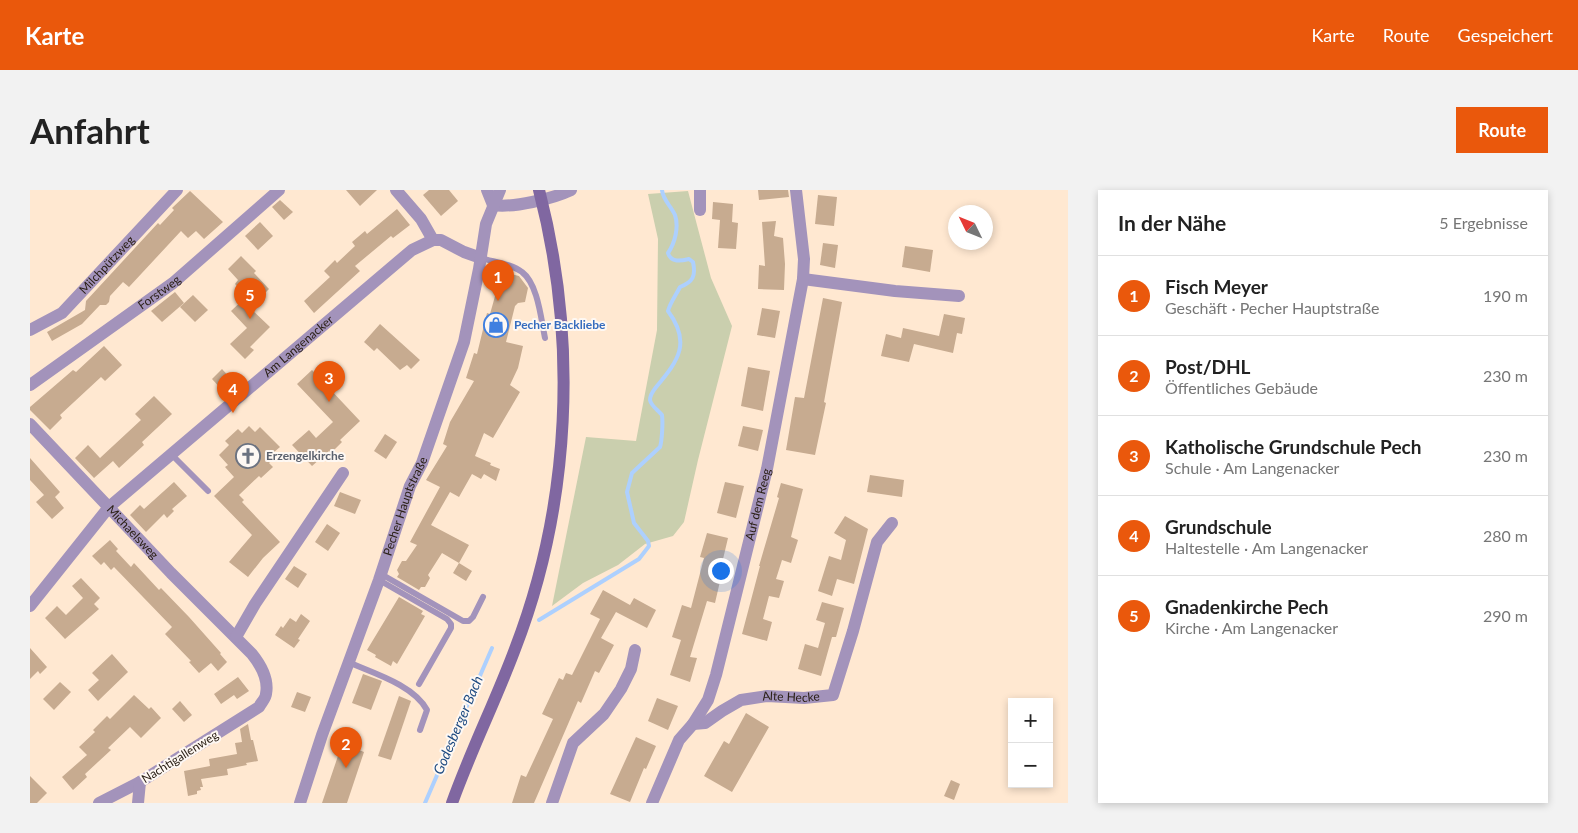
<!DOCTYPE html>
<html lang="de">
<meta charset="utf-8">
<style>
body{margin:0;font-family:Lato,sans-serif;background:#f2f2f2;color:#222}
.controls{position:absolute;right:15px;bottom:15px;display:grid;overflow:hidden;border-radius:0px;box-shadow:0 2px 8px #0003}
.controls button{width:45px;height:45px;display:grid;place-items:center;padding:0;border:0;border-bottom:1px solid #e0e0e0;background:#fff;color:#222;font:25px sans-serif}
.compass{position:absolute;left:918px;top:15px;width:45px;height:45px;border-radius:50%;background:#fff;box-shadow:0 2px 8px #0003;rotate:313deg}
.you{position:absolute;left:690px;top:380px;width:18px;height:18px;margin:-12px;border:4px solid #fff;border-radius:50%;background:#1a73e8;box-shadow:0 0 0 8px #1a73e833}
.badge{display:grid;place-items:center;width:32px;height:32px;border-radius:50%;background:#ea580c;color:#fff;font-size:16px;font-weight:700}
.pin{position:absolute;translate:-50% -41px;filter:drop-shadow(0 1px 2px #0008)}
.pin::after{content:'';position:absolute;top:26px;width:18px;height:15px;background:inherit;clip-path:polygon(0 0,100% 0,50% 100%)}
.list{margin:0;padding:0;list-style:none}
h2{display:flex;justify-content:space-between;align-items:center;height:65px;margin:0;padding:0 20px;font-size:21px}
h2 small{font-size:16px;font-weight:400;color:#767676}
.list li{display:grid;grid-template-columns:32px 1fr auto;gap:15px;align-items:center;box-sizing:border-box;height:80px;padding:0 20px;border-top:1px solid #e0e0e0}
.list b{display:block;font-size:19px;white-space:nowrap}
.list p{margin:0;font-size:16px;white-space:nowrap;color:#767676}
.list em{font-size:16px;font-style:normal;color:#767676}
.map{position:relative;flex:none;width:1038px;height:613px;overflow:hidden;border-radius:0px}
header{display:flex;align-items:center;gap:30px;box-sizing:border-box;height:70px;padding:0 25px;background:#ea580c;color:#fff}
header strong{font-size:24px}
nav{display:flex;gap:28px;margin-inline-start:auto;font-size:18px}
.intro{display:flex;align-items:center;justify-content:space-between;box-sizing:border-box;height:120px;padding:0 30px}
h1{margin:0;font-size:35px}
.button{padding:12px 22px;border-radius:0px;background:#ea580c;color:#fff;font-size:18px;font-weight:700}
main{display:flex;gap:30px;padding:0 30px}
aside{flex:1;background:#fff;border-radius:0px;box-shadow:0 2px 8px #0003}
.map>svg:first-child{display:block}
.green{fill:#cacfae}
.lines{fill:none;stroke-linecap:round;stroke-linejoin:round}
.stream{stroke:#add0fe;stroke-width:4}
.building{fill:#c7ab90}
.lane{stroke:#a393bb;stroke-width:6}
.street{stroke:#a393bb;stroke-width:12}
.secondary{stroke:#8067a1;stroke-width:12}
.labels{text-anchor:middle;stroke-width:4;stroke-linejoin:round;paint-order:stroke}
.street-label{font-size:12px;fill:#2b2016;stroke:#fef8f3}
.shop-label{font-size:12px;font-weight:bold;fill:#366cbe;stroke:#fef8f3;text-anchor:start}
.worship-label{font-size:12px;font-weight:bold;fill:#5b616d;stroke:#fef8f3;text-anchor:start}
.water-label{font-size:14px;font-style:italic;fill:#1d4a81;stroke:#fef8f3}
</style>
<header>
<strong>Karte</strong>
<nav><a>Karte</a><a>Route</a><a>Gespeichert</a></nav>
</header>
<div class="intro"><h1>Anfahrt</h1><a class="button">Route</a></div>
<main>
<div class="map">
<svg width="1038" height="613" viewBox="0 0 1038 613">
<rect width="100%" height="100%" fill="#ffe8d1"/>
<path class="green" d="M658 1 681 88 702 136 668 270 654 332 643 346 615 354 588 375 553 393 522 416 556 247 606 251 627 140 628 49 618 4Z"/>
<g class="lines">
<g class="stream">
<path d="M509 430 609 369 619 356 618 351 604 333 597 302 602 283 630 257C632 251 633 232 632 225 628 220 621 216 620 210 620 204 624 200 627 196 649 170 661 152 638 121 640 113 646 105 650 97 663 92 666 86 663 72L659 69C651 71 641 73 638 63 645 53 649 37 645 25 641 16 633 10 632 0"/>
<path d="M395 613 462 458"/>
</g>
</g>
<g class="building">
<path d="M316 0H347L330 16Z"/>
<path d="M399 0H419L428 11 411 26 393 5Z"/>
<path d="M728 0H758L759 7 729 10Z"/>
<path d="M160 1 193 32 174 49 166 41 158 48 151 41 99 97 93 92 80 106 79 112 76 115H70L52 134 22 151 17 142 55 120 56 111 128 33 130 35 144 20 142 18Z"/>
<path d="M788 5 807 7 804 36 785 34Z"/>
<path d="M250 10 263 22 254 30 242 17Z"/>
<path d="M683 12 703 14 702 32 708 33 706 59 688 58 690 30 682 29Z"/>
<path d="M367 19 380 35 363 48 361 46 325 76 330 81 284 123 274 111 300 87 294 81 305 70 307 73 325 56 322 52 335 41 337 44Z"/>
<path d="M746 31 744 46 753 48 755 74 754 100 728 99 729 75 735 76 732 32Z"/>
<path d="M230 32 243 46 228 60 215 46Z"/>
<path d="M793 53 808 55 805 78 790 75Z"/>
<path d="M875 56 903 60 900 82 872 77Z"/>
<path d="M211 66 226 81 224 83 239 99 220 118 240 137 220 157 224 160 215 169 200 154 217 138 201 121 217 106 205 94 208 90 198 79Z"/>
<path d="M481 84 489 86 498 98 495 112 488 113 485 116 476 152 493 156 488 178 480 195 490 202 463 248 454 243 445 266 461 273 460 275 470 279 466 291 454 284 451 289 442 284 429 307 420 302 401 335 439 355 429 373 412 363 398 385 400 388 395 397H391L389 400 367 387 369 384 367 380 372 371H376L387 355 380 352 410 297 396 290 417 256 413 254 420 232 444 191 436 188 444 163 447 164 457 123 460 124 471 85Z"/>
<path d="M145 102 154 113 132 132 121 121Z"/>
<path d="M163 105 178 120 165 132 150 117Z"/>
<path d="M793 108 812 112 794 212 796 213 785 265 756 260 765 207 774 208Z"/>
<path d="M732 118 750 121 745 148 727 145Z"/>
<path d="M914 124 935 128 932 144 927 143 923 163 884 154 879 172 851 166 856 144 871 148 873 138 909 146Z"/>
<path d="M350 134 390 170 381 179 377 175 370 180 347 158 344 161 334 152Z"/>
<path d="M74 156 92 175 75 191 71 187 30 225 32 228 20 240 0 220V217L43 180 46 182Z"/>
<path d="M718 177 740 181 733 221 711 216Z"/>
<path d="M192 179 203 191 193 201 182 189Z"/>
<path d="M282 180 330 231 310 250 312 252 301 263 299 261 282 276 262 255 279 240 286 248 303 232 267 194Z"/>
<path d="M124 206 142 224 112 252 114 255 89 278 83 271 64 288 45 268 58 255 70 268 111 230 105 224Z"/>
<path d="M219 236 225 242 230 237 250 257 243 263 246 266 239 273 243 277 231 288 229 286 209 305 214 310 212 312 250 352 233 368 218 387 199 372 222 345 184 306 204 287 195 277 198 275 189 265 199 255 195 251 208 239 212 243Z"/>
<path d="M713 236 733 240 728 261 708 256Z"/>
<path d="M355 244 367 252 356 269 344 261Z"/>
<path d="M0 268 30 302 25 307 34 318 22 329 6 312 14 305 0 290Z"/>
<path d="M840 285 874 290 872 307 837 302Z"/>
<path d="M144 292 157 306 142 319 144 321 137 328 134 324 116 342 100 325 110 315 114 319Z"/>
<path d="M695 292 714 296 706 328 687 323Z"/>
<path d="M751 293 773 299 761 347 768 350 761 373 752 370 746 389 754 391 749 408 739 406 733 429 742 432 737 451 712 444 730 376H729L749 308 747 307Z"/>
<path d="M310 302 331 310 325 324 304 316Z"/>
<path d="M815 326 838 339 824 394 807 389 802 406 788 401 799 366 811 370 816 350 804 343Z"/>
<path d="M297 334 310 343 298 361 285 352Z"/>
<path d="M677 343 698 348 689 386 691 387 685 413 677 411 660 467 667 468 660 492 640 485 651 450 642 447 652 415 661 418 674 368 670 367Z"/>
<path d="M80 350 88 359 86 361 101 377 104 373 129 400 131 398 159 427 191 463 190 464 197 472 188 481 181 473 169 483 159 472 161 471 135 444 142 437 84 377 81 380 74 372 71 375 62 366Z"/>
<path d="M429 373 442 381 436 391 423 383Z"/>
<path d="M264 376 277 384 268 398 255 389Z"/>
<path d="M51 388 70 408 64 414 69 419 35 449 15 428 27 416 36 425 53 408 42 396Z"/>
<path d="M573 400 600 415 604 408 626 420 617 438 586 422 571 448 584 455 569 483 565 481 551 513 548 511 504 613H482L491 585 496 587 523 529 512 524 529 488 533 490 536 483 542 485 570 429 560 424Z"/>
<path d="M369 407 393 421 391 424 395 426 367 474 363 471 361 476 345 467 346 465 337 460Z"/>
<path d="M792 412 814 418 806 447H802L791 486 768 479 775 454 788 458 795 433 786 430Z"/>
<path d="M271 424 280 431 268 449 270 450 264 458 245 445 251 436 253 438 260 428 266 432Z"/>
<path d="M0 458 17 477 10 484 8 481 0 489Z"/>
<path d="M82 464 98 482 68 511 58 500 69 490 62 483Z"/>
<path d="M333 484 352 491 341 520 322 513Z"/>
<path d="M208 487 219 501 207 509 204 505 191 514 184 504Z"/>
<path d="M30 492 41 502 24 520 13 509Z"/>
<path d="M267 502 281 507 275 522 261 517Z"/>
<path d="M104 505 119 519 121 517 131 528 111 548 100 537 78 558 81 560 55 584 57 587 43 600 32 587 57 565 49 557 65 542 63 540 77 526 80 529Z"/>
<path d="M369 506 381 511 361 570 348 566Z"/>
<path d="M627 508 648 516 638 540 618 531Z"/>
<path d="M150 511 162 525 154 532 142 519Z"/>
<path d="M716 523 739 537 702 602 674 586 694 551 699 554Z"/>
<path d="M218 534 221 550H223L228 571 216 573 217 575 197 579 198 585 171 589 173 597H170L171 600 167 601V604L158 606 154 581 180 576 179 569 207 564 205 553 212 552 210 539Z"/>
<path d="M606 547 626 556 616 579 614 578 600 612 580 604Z"/>
<path d="M319 556 334 562 317 613H292L309 563 316 564Z"/>
<path d="M0 586 17 603 7 613H0Z"/>
<path d="M921 590 930 594 924 610 914 606Z"/>
</g>
<g class="lines">
<g class="lane">
<path d="M451 68C464 72 482 74 492 82 508 94 511 129 515 148"/>
<path d="M141 264 178 301"/>
<path d="M351 384 433 431H439L443 427 453 407"/>
<path d="M349 390 417 429 421 434V438L389 494"/>
<path d="M318 472C343 483 384 495 397 520L390 540"/>
</g>
<g class="street">
<path d="M366 0 391 29 403 50"/>
<path d="M457 0 463 15"/>
<path d="M670 0V20"/>
<path d="M463 15C483 18 522 9 541 0"/>
<path d="M773 89 865 101 929 106"/>
<path id="s1" d="M0 140 32 123 147 0"/>
<path id="s2" d="M0 195 143 93 249 0"/>
<path id="s3" d="M0 234 141 383 222 464C230 474 239 489 236 504 236 508 231 513 229 517L110 592 69 613"/>
<path id="s4" d="M0 416 79 317 382 60 403 50H411L434 62 451 68"/>
<path d="M206 447 225 414 313 283"/>
<path id="s5" d="M663 534 675 533 692 521 711 510 737 506 774 508 803 505 823 441 847 352 862 333"/>
<path d="M108 613 110 592"/>
<path id="s6" d="M270 613 292 545 349 390 380 296 392 273 434 152 449 79 456 34 470 0"/>
<path d="M522 613 543 553 574 524 591 499 601 479 605 460"/>
<path id="s7" d="M622 613 649 550 663 534 678 510 686 485 737 279 773 89 774 69 766 0"/>
</g>
<path class="secondary" d="M422 613C441 560 466 510 485 459 541 314 548 150 509 0"/>
</g>
<defs>
<symbol id="shop-ring" viewBox="-11 -11 22 22"><circle r="9.5" fill="#fef8f3" stroke="#3f7fe0" stroke-width="1.5"/><path d="M-5-2.5h2.3a2.7 3.5 0 0 1 5.4 0H5L5.5 6h-11ZM-1.5-2.5h3a1.5 2.3 0 0 0-3 0Z" fill="#3f7fe0"/></symbol>
<symbol id="church-ring" viewBox="-11 -11 22 22"><circle r="9.5" fill="#fef8f3" stroke="#6b7280" stroke-width="1.5"/><path d="M-1.2-6h2.4v3.5h3.3v2.4h-3.3V6h-2.4V-.1h-3.3v-2.4h3.3Z" fill="#6b7280"/></symbol>
</defs>
<g fill-rule="evenodd">
<use href="#shop-ring" x="452" y="121" width="28" height="28"/>
<use href="#church-ring" x="204" y="252" width="28" height="28"/>
</g>
<g class="labels">
<g class="street-label">
<text dy="4" stroke="none"><textPath href="#s1" startOffset="102">Milchpützweg</textPath></text>
<text dy="4" stroke="none"><textPath href="#s2" startOffset="159">Forstweg</textPath></text>
<text dy="4" stroke="none"><textPath href="#s4" startOffset="375">Am Langenacker</textPath></text>
<text dy="4" stroke="none"><textPath href="#s7" startOffset="320">Auf dem Reeg</textPath></text>
<text dy="4" stroke="none"><textPath href="#s6" startOffset="315">Pecher Hauptstraße</textPath></text>
<text dy="4" stroke="none"><textPath href="#s3" startOffset="149">Michaelsweg</textPath></text>
<text dy="4" stroke="none"><textPath href="#s5" startOffset="105">Alte Hecke</textPath></text>
<text transform="translate(150 567) rotate(-32)" y="4">Nachtigallenweg</text>
</g>
<g class="shop-label">
<text x="484" y="139">Pecher Backliebe</text>
</g>
<g class="worship-label">
<text x="236" y="270">Erzengelkirche</text>
</g>
<g class="water-label">
<text transform="translate(428 535) rotate(-67)" y="5">Godesberger Bach</text>
</g>
</g>
</svg>
<div class="controls">
<button>+</button>
<button>−</button>
</div>
<svg class="compass" viewBox="-18 -18 36 36"><path d="M0-13l5 13h-10z" fill="#e53935"/><path d="M0 13l5-13h-10z" fill="#767676"/></svg>
<div class="you"></div>
<div class="pin badge" style="left:468px;top:111px">1</div>
<div class="pin badge" style="left:316px;top:578px">2</div>
<div class="pin badge" style="left:299px;top:212px">3</div>
<div class="pin badge" style="left:203px;top:223px">4</div>
<div class="pin badge" style="left:220px;top:129px">5</div>
</div>
<aside>
<h2>In der Nähe<small>5 Ergebnisse</small></h2>
<ul class="list">
<li><span class="badge">1</span><div><b>Fisch Meyer</b><p>Geschäft · Pecher Hauptstraße</p></div><em>190 m</em></li>
<li><span class="badge">2</span><div><b>Post/DHL</b><p>Öffentliches Gebäude</p></div><em>230 m</em></li>
<li><span class="badge">3</span><div><b>Katholische Grundschule Pech</b><p>Schule · Am Langenacker</p></div><em>230 m</em></li>
<li><span class="badge">4</span><div><b>Grundschule</b><p>Haltestelle · Am Langenacker</p></div><em>280 m</em></li>
<li><span class="badge">5</span><div><b>Gnadenkirche Pech</b><p>Kirche · Am Langenacker</p></div><em>290 m</em></li>
</ul>
</aside>
</main>
